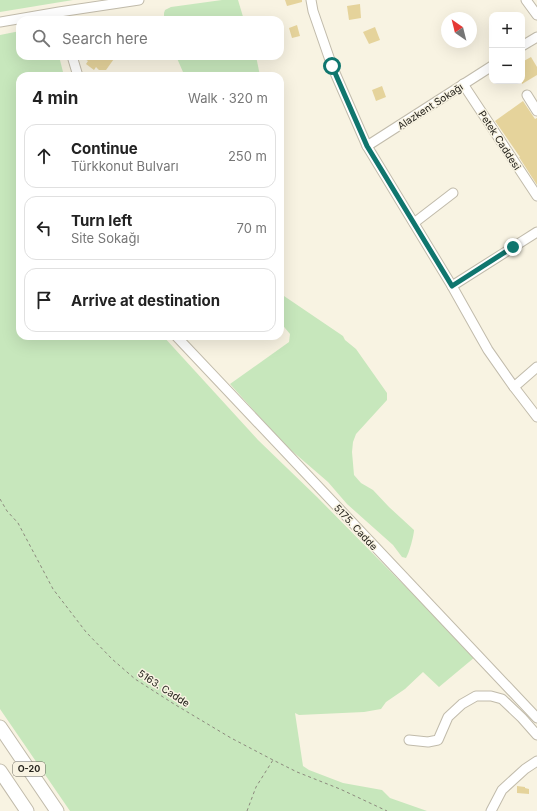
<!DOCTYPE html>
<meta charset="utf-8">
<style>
body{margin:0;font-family:Inter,sans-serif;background:#f6f6f6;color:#222}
.controls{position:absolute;right:12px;top:12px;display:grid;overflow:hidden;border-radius:8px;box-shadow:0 4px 16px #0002}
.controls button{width:36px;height:36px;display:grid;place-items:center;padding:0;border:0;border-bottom:1px solid #e0e0e0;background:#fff;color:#222;font:20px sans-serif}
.compass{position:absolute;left:441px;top:12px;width:36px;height:36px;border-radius:50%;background:#fff;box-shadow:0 4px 16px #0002;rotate:325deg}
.stop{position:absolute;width:12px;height:12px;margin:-9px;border:3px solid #0f766e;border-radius:50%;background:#fff}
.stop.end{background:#0f766e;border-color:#fff;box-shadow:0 1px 4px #0008}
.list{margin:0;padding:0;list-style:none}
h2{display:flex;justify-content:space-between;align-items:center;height:52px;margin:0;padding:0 16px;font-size:17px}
h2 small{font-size:13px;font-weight:400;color:#767676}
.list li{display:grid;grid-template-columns:26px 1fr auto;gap:12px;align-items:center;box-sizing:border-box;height:64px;margin:0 8px 8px;padding:0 8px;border:1px solid #e0e0e0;border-radius:12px}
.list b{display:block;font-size:15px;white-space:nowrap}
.list p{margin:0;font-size:13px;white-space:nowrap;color:#767676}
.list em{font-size:13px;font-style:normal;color:#767676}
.icon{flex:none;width:22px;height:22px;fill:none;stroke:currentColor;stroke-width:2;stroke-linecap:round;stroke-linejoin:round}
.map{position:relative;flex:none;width:537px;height:811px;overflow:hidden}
.search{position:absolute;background:#fff;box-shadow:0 4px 16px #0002;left:16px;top:16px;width:268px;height:44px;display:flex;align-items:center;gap:10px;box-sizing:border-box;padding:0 14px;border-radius:12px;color:#767676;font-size:15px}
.panel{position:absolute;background:#fff;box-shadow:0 4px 16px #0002;left:16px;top:72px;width:268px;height:268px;border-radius:12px}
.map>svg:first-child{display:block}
.green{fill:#c7e7bc}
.building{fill:#e5d39b}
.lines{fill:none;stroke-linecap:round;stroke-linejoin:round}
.minor-casing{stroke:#c1bbab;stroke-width:11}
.highway-casing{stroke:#c1bbab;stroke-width:15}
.path{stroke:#8c897d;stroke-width:1;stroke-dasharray:3 3;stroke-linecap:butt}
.minor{stroke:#fff;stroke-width:9}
.highway{stroke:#fff;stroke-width:13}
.route{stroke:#0f766e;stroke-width:5}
.labels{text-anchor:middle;stroke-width:3;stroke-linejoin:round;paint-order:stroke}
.shield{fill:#f8f3e2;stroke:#656259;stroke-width:1}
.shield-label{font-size:9px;font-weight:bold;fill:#26241e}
.street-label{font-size:10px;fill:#26241e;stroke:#f8f3e2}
</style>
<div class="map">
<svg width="537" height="811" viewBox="0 0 537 811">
<rect width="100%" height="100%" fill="#f8f3e2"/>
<g class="green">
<path d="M0 0H73L0 12Z"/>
<path d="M222 0H238L244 20H164V13L165 10 171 7Z"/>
<path d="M20 31V56H59L64 76H20V336H163L258 440 317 497 475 657 439 687 423 672 405 689 386 702 381 709 364 712 299 715 295 713 303 766 309 770 343 783 382 790 390 798 427 811H70L0 709V35Z"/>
<path d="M176 56H256L260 76H181L186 73 183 72Z"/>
<path d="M280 291 284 296 343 336 345 340 356 349 387 393V400L356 434 353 442 352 452 354 475 361 483 373 490 389 507 414 530C414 535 409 554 406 558L402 557 393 545 347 504 328 482 284 444 230 384 289 342 290 334 280 322Z"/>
</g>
<g class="building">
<path d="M285 0H302V2L287 6Z"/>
<path d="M360 4 361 18 349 20 347 6Z"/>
<path d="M297 25 300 36 292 38 289 28Z"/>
<path d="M375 27 380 40 369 44 363 32Z"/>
<path d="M80 56H116L106 70H99L96 67 94 70 86 64 88 61Z"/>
<path d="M531 57 537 67V75L522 84V62Z"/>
<path d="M382 86 386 97 376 101 372 90Z"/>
<path d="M523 101 535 119 537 118V185L519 157H520L495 121Z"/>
<path d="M517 786 525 787V788L529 789V794L517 793Z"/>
</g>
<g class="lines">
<defs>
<g id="minor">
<path d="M311 0 313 11 332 66 367 146 452 286 488 350 514 387 537 417"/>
<path d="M526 0 537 15"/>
<path d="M0 22 59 12 139 0"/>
<path d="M522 46 537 37"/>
<path d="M72 56 78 76"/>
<path d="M463 84 537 196"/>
<path d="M527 95 537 111"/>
<path d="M367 146 492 66"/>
<path d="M414 223 453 193"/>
<path d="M452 286 537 232"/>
<path d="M176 336 537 718"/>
<path d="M514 387 537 367"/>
<path d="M409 740 428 742 438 740 448 717 462 704 476 696H491L502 699 522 718 537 735"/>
<path d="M491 811 502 790 525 769 537 761"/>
</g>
<g id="highway">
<path d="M0 727 57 811"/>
<path d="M0 771 27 811"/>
</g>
</defs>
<use href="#minor" class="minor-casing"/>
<use href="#highway" class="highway-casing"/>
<g class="path">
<path d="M0 499 7 511 18 523 53 589 86 632 112 659 135 679 174 704 231 738 273 760 297 772 340 789 387 811"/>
<path d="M247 811 256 787 273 760"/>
</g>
<use href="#minor" class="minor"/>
<use href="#highway" class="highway"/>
</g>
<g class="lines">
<path class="route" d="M332 66 367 146 452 286 513 247"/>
</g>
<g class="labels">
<rect class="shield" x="13" y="762" width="32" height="14" rx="3"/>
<g class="shield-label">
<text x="29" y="772">O-20</text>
</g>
<g class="street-label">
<text transform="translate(430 106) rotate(-33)" y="4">Alazkent Sokağı</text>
<text transform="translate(500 140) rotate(57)" y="4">Petek Caddesi</text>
<text transform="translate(356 527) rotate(47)" y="4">5175. Cadde</text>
<text transform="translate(164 688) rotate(33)" y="4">5163. Cadde</text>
</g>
</g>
</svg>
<div class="controls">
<button>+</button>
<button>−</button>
</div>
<svg class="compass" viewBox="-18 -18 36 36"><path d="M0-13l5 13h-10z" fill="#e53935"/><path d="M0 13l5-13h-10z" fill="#767676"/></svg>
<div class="stop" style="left:332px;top:66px"></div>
<div class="stop end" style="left:513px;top:247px"></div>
<div class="search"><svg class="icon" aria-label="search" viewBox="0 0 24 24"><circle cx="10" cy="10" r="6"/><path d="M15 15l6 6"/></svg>Search here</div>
<section class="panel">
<h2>4 min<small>Walk · 320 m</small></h2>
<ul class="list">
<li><svg class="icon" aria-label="ahead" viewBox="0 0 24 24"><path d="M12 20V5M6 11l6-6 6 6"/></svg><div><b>Continue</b><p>Türkkonut Bulvarı</p></div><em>250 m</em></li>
<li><svg class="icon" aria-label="left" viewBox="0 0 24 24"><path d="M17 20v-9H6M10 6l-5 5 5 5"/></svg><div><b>Turn left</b><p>Site Sokağı</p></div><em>70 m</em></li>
<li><svg class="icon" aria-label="arrive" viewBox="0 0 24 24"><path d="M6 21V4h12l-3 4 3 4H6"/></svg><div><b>Arrive at destination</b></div></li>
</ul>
</section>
</div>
